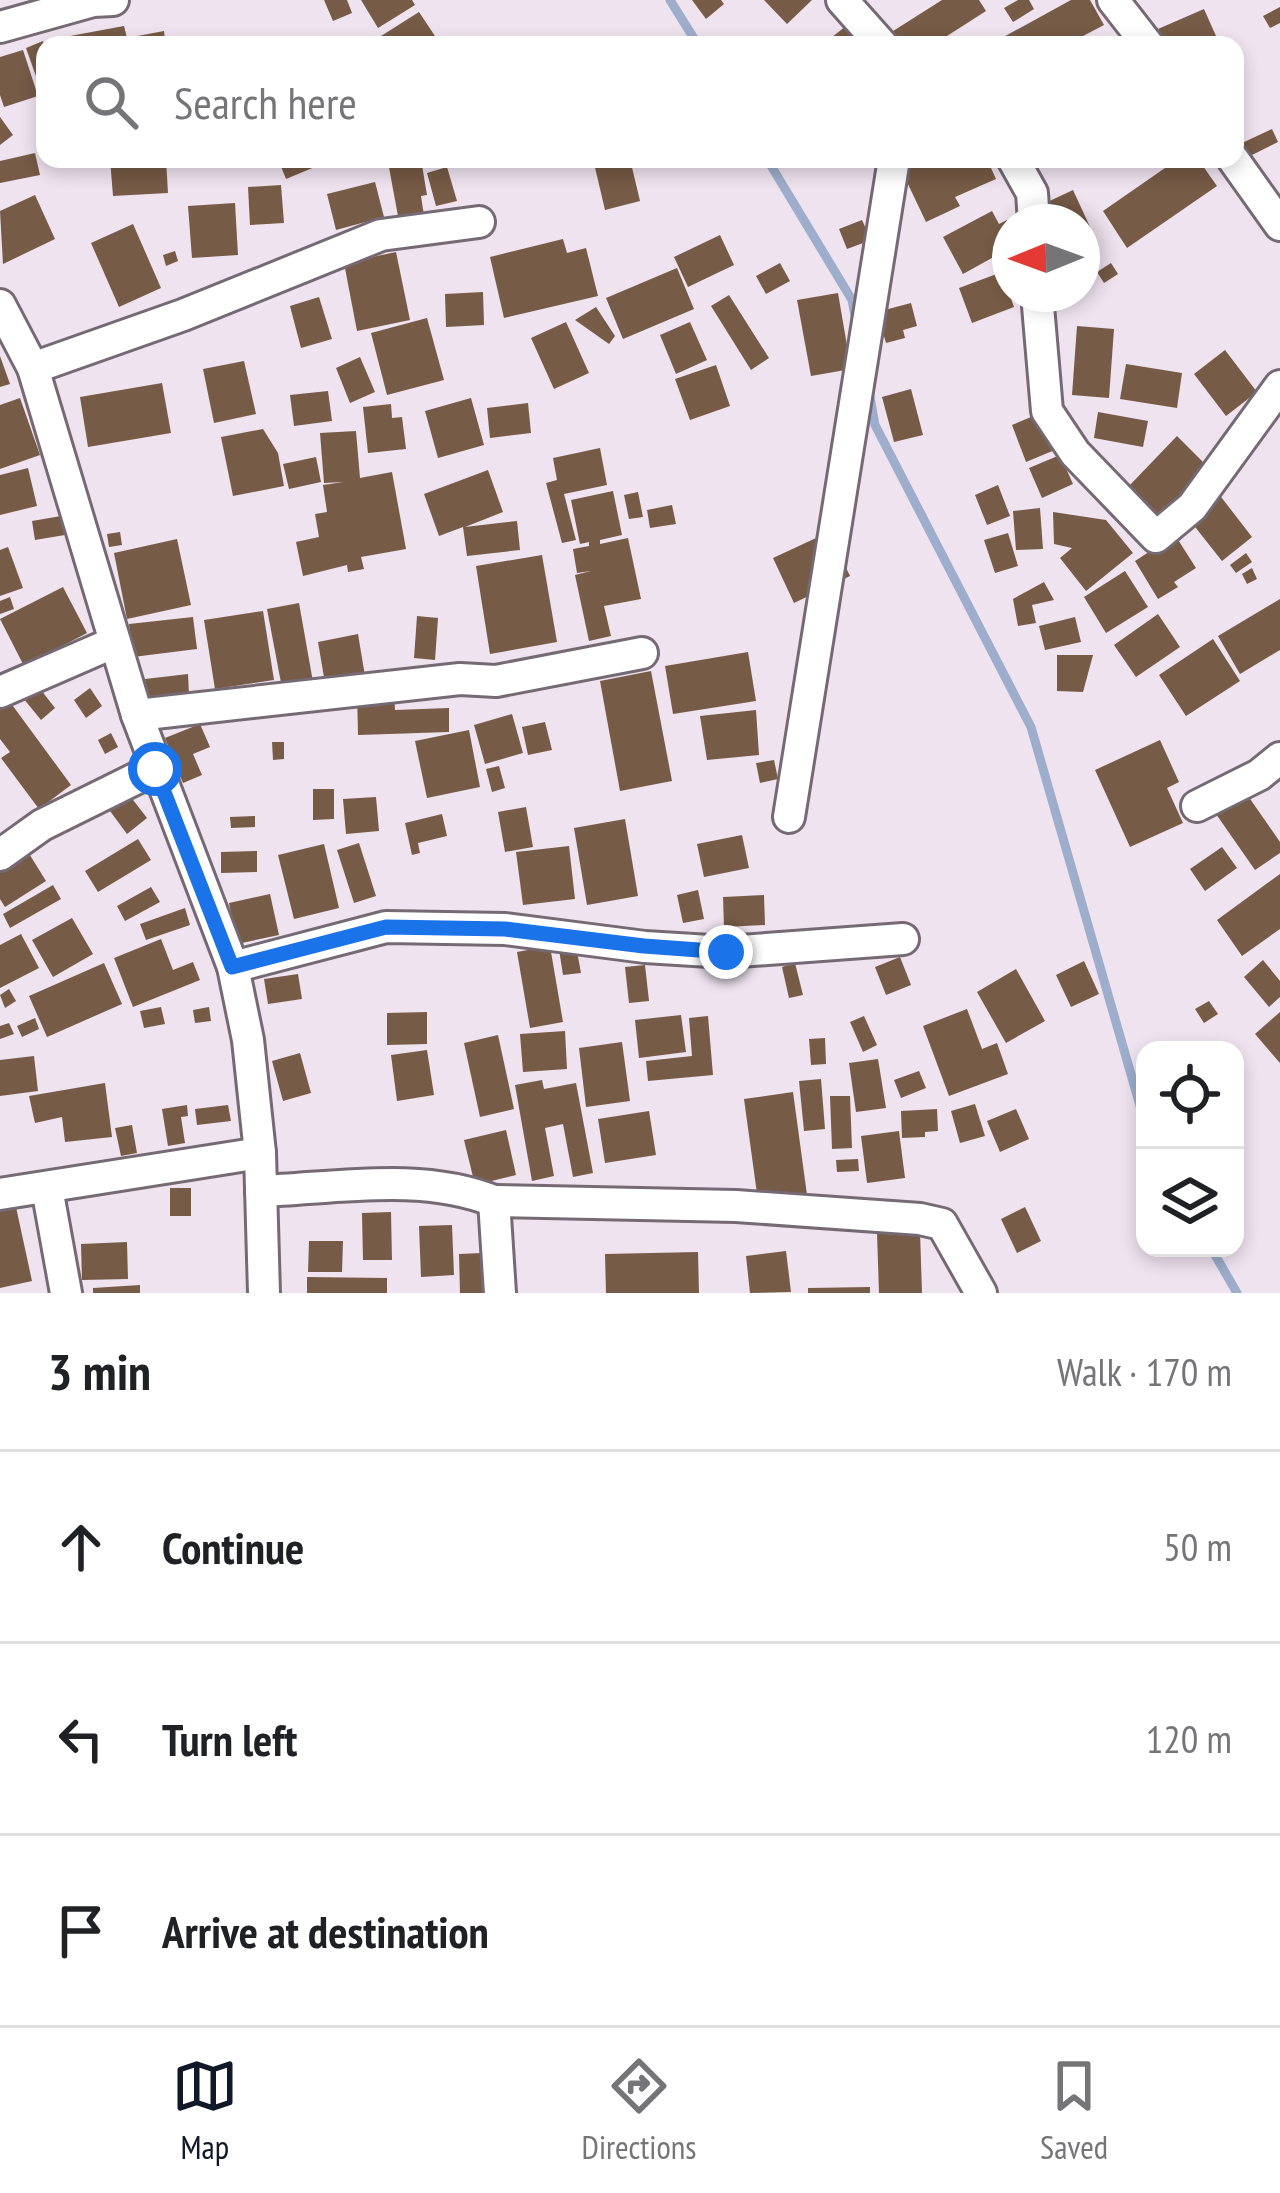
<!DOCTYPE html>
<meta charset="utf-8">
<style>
body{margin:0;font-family:"PT Sans Narrow",sans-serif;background:#f2f2f2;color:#202124}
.controls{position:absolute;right:36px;bottom:36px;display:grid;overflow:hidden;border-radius:24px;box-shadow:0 6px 18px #0003}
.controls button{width:108px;height:108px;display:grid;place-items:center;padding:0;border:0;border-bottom:3px solid #e0e0e0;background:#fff;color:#202124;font:60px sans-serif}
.compass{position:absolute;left:992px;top:204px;width:108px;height:108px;border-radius:50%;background:#fff;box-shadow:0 6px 18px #0003;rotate:269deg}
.stop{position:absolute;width:36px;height:36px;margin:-27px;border:9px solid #1a73e8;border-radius:50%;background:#fff}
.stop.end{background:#1a73e8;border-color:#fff;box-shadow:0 3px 12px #0008}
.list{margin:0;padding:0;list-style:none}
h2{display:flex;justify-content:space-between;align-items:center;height:156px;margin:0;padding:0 48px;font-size:51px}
h2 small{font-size:39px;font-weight:400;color:#757577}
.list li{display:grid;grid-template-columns:78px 1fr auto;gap:36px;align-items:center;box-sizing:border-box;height:192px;padding:0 48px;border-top:3px solid #e0e0e0}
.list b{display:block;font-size:45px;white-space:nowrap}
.list em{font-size:39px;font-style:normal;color:#757577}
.icon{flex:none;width:66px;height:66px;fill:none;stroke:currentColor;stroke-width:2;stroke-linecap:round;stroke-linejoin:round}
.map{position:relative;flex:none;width:1280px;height:1293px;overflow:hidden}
.search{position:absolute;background:#fff;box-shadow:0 6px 18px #0003;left:36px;right:36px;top:36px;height:132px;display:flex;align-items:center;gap:30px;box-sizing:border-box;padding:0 42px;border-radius:24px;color:#757577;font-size:45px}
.sheet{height:732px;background:#fff}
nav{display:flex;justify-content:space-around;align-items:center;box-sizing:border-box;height:168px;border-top:3px solid #e0e0e0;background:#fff;font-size:33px;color:#757577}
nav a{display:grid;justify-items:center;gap:6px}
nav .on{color:#111827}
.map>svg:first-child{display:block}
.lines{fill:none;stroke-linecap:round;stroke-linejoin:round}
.stream{stroke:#9dadcb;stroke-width:9}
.building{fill:#765b46}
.minor-casing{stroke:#756a74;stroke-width:36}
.minor{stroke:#fff;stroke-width:30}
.route{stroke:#1a73e8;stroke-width:15}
</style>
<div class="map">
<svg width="1280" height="1293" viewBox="0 0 1280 1293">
<rect width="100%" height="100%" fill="#efe3ef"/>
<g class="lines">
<g class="stream">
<path d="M670 0 698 45"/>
<path d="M767 159 852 300 856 321"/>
<path d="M869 391 875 425 1031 727 1145 1123"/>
<path d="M1211 1248 1237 1293"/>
</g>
</g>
<g class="building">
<path d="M324 0H347L352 13 333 21Z"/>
<path d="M361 0H412L415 5 378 28Z"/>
<path d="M692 0H721L724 4 706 19Z"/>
<path d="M764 0H812L787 24Z"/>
<path d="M942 0H979L986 11 933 45H897L890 33Z"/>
<path d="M1018 0H1029L1034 9 1013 22 1004 8Z"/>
<path d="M1071 0H1090L1104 25 1066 45H1001L998 40Z"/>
<path d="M1280 7V23L1270 28 1263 16Z"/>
<path d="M1204 9 1220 45H1165L1158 29Z"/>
<path d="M419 12 435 36 422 45H387L381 36Z"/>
<path d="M124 26 127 38 164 31 165 40 179 45H72L70 36Z"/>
<path d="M846 26 861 45H822Z"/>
<path d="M43 41 45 46 44 99 26 48Z"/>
<path d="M23 50 38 96 4 107 0 95V57Z"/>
<path d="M0 117 13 135 0 145Z"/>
<path d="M1272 129 1278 142 1248 157 1242 143Z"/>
<path d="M35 153 40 175 0 183V161Z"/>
<path d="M110 159H166L168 193 113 196Z"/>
<rect x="174" y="159" width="36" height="9"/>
<path d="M278 159H334L286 179Z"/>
<path d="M404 159H421L427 195 421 196 425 222 400 227 388 162Z"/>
<path d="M593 159H630L640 201 605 210Z"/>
<path d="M889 159H987L996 179 955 197 960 206 926 222 906 180 887 189 876 165Z"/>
<path d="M1178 159H1198L1217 186 1127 248 1103 211Z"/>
<path d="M447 167 457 201 436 206 427 173Z"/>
<path d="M375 182 384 217 336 230 327 194Z"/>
<path d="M281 185 284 223 250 225 248 187Z"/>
<path d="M1073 190 1097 242 1082 249V222H1046L1039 206Z"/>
<path d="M35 195 55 239 3 264 0 211Z"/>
<path d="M235 203 238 255 192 258 188 206Z"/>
<path d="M992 211 999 224 1007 220 1010 226V248L963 274 943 237Z"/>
<path d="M862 220 871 240 847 249 839 229Z"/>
<path d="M133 224 161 288 119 307 91 243Z"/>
<path d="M720 235 734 265 688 287 674 257Z"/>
<path d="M563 239 567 253 586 248 598 296 504 318 490 257Z"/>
<path d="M175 251 178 261 166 266 163 255Z"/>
<path d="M396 252 410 320 357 331 344 263Z"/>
<path d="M780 263 790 281 766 294 756 276Z"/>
<path d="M1111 263 1118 274 1104 283 1097 272Z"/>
<path d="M677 268 694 309 623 339 606 298Z"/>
<path d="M1002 272 1014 307 972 323 959 288Z"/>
<path d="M483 292 484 325 446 327 445 294Z"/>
<path d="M838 293 851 369 811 376 797 300Z"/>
<path d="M729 295 769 358 751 370 711 306Z"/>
<path d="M319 297 332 339 301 348 290 306Z"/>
<path d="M911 303 917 326 903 330 905 338 886 343 877 312Z"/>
<path d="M596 307 615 336 609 344 575 320Z"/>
<path d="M427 318 444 380 387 395 371 333Z"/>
<path d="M566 322 589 373 554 389 531 338Z"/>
<path d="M690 322 707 360 676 374 660 335Z"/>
<path d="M1077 326 1114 329 1109 398 1072 395Z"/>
<path d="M1225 350 1257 392 1226 416 1194 374Z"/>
<path d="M0 356 10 384 0 387Z"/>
<path d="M360 357 375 392 350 403 336 368Z"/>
<path d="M244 361 256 414 214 423 203 369Z"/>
<path d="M1126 364 1182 373 1177 408 1120 399Z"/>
<path d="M716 365 730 406 690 420 675 379Z"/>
<path d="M162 383 171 433 88 447 80 397Z"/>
<path d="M911 389 923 435 894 442 882 397Z"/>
<path d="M328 391 332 421 294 426 290 395Z"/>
<path d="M20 398 40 455 0 469V405Z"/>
<path d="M471 398 484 445 438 458 425 411Z"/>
<path d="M528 403 531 433 490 438 487 408Z"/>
<path d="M391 404 392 418 402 417 406 449 368 453 363 407Z"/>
<path d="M1048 410 1062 447 1026 462 1012 425Z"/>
<path d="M1098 412 1148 421 1143 447 1094 438Z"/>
<path d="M263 429 278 453 284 486 233 496 221 437Z"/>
<path d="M356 431 360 478 392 472 406 549 361 557 364 569 348 572 347 565 303 576 296 542 319 537 315 514 327 512 323 485 343 482 324 483 320 433Z"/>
<path d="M1177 436 1209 468 1162 518 1129 486Z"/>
<path d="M600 448 607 485 564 494 576 540 562 543 546 483 557 480 553 458Z"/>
<path d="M1060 455 1073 484 1042 498 1029 468Z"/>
<path d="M316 457 321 482 289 489 283 464Z"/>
<path d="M28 468 37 506 0 515V475Z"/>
<path d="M488 470 503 512 465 527 517 521 520 550 467 556 463 527 439 536 424 494Z"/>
<path d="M998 485 1010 516 987 525 975 495Z"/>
<path d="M613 491 622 535 600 540V544L628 538 641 599 604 606 611 636 589 641 575 575 591 571 577 573 573 549 589 546V542L580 544 571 500Z"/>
<path d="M638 492 643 517 629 519 624 495Z"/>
<path d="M1218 493 1252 537 1222 561 1188 518Z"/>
<path d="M672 505 676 524 650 528 647 510Z"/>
<path d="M1040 508 1043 549 1016 550 1013 511Z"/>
<path d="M1053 512 1106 520 1133 553 1086 591 1060 558 1072 548 1054 544Z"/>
<path d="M61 516 65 535 35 540 32 521Z"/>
<path d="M120 532 122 545 109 547 107 534Z"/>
<path d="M829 532 850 576 794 603 773 558Z"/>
<path d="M1008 533 1018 566 995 573 984 540Z"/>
<path d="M1175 535 1196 568 1174 582 1178 587 1158 599 1135 561Z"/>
<path d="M177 539 191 605 127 619 114 553Z"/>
<path d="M8 547 23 588 0 596V550Z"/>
<path d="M1246 553 1252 562 1236 573 1230 565Z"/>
<path d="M542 555 557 642 490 654 476 566Z"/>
<path d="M1252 568 1257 579 1247 584 1242 574Z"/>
<path d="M1125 571 1148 607 1106 633 1084 597Z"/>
<path d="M1044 582 1054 600 1032 605 1036 623 1018 626 1013 599Z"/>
<path d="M63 587 87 633 24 666 0 619Z"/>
<path d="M10 597 14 609 0 614V601Z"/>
<path d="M1280 599V650L1240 674 1218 636Z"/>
<path d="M299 603 313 682 282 688 267 609Z"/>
<path d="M263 611 274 680 215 689 204 620Z"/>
<path d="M1158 614 1180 647 1136 677 1114 645Z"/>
<path d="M417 616 438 618 435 660 414 658Z"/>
<path d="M193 617 197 649 133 657 129 624Z"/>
<path d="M1075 617 1081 642 1045 650 1039 626Z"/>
<path d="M358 634 366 682 326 689 318 642Z"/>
<path d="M1213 639 1240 681 1186 716 1159 675Z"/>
<path d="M748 652 756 701 673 714 665 666Z"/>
<path d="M1057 655H1093L1083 692 1057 691Z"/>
<path d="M651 671 672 781 620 791 600 681Z"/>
<path d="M188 674 189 694 147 698 145 679Z"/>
<path d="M34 681 55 708 41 720 19 693Z"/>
<path d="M90 688 102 706 86 718 74 700Z"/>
<path d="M394 691 395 710 449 708V732L358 735 357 692Z"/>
<path d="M10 702 71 785 39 809 1 758 10 752 0 739V709Z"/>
<path d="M756 710 759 755 707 760 700 716Z"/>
<path d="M512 714 523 753 485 764 474 725Z"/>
<path d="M545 722 552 750 528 755 522 727Z"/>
<path d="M200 724 210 747 193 754 202 775 183 783 165 738Z"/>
<path d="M469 730 480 787 427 798 415 741Z"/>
<path d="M111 733 118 747 105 754 98 740Z"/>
<path d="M1160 740 1179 782 1167 788 1183 823 1130 847 1095 770Z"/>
<path d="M272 742H284V759L273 760Z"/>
<path d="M774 760 778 779 760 783 756 763Z"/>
<path d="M499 766 505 788 492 792 486 769Z"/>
<path d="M313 789H334V819L313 820Z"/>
<path d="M1246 793 1280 842V853L1255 870 1216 814Z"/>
<path d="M130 796 147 818 127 834 110 811Z"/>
<path d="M376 797 379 831 346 834 343 799Z"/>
<path d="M526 807 533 847 505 852 498 812Z"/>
<path d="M442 814 447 836 418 843 420 853 412 855 405 823Z"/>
<path d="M255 816V827L231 828 230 817Z"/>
<path d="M625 819 638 896 587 905 574 828Z"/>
<path d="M742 835 749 868 704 877 697 844Z"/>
<path d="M138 839 151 860 98 892 85 871Z"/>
<path d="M359 843 376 896 354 903 337 850Z"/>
<path d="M324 844 339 908 294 919 278 855Z"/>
<path d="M569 846 575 899 523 905 516 852Z"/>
<path d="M1222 847 1237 868 1205 891 1190 869Z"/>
<path d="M257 851V872L221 873V852Z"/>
<path d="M28 852 46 881 5 907 0 899V870Z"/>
<path d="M1280 874V929L1242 956 1217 920Z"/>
<path d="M53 885 61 899 10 928 3 914Z"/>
<path d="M151 887 160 902 125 921 117 906Z"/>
<path d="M698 890 704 919 683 923 677 895Z"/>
<path d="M270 894 279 935 237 944 229 903Z"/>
<path d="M764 895 765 925 724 927 723 897Z"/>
<path d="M185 908 190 925 146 940 140 924Z"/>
<path d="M72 918 93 954 53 977 32 940Z"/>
<path d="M21 934 39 968 0 988V945Z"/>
<path d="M161 939 173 970 193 962 200 980 133 1007 114 958Z"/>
<path d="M575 940 581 973 563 975 558 943Z"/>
<path d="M550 946 563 1022 530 1028 517 952Z"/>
<path d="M900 957 911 985 886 995 875 967Z"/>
<path d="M1263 960 1280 981V997L1269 1007 1244 977Z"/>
<path d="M1084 961 1099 994 1071 1007 1056 975Z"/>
<path d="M104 963 122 1004 47 1037 29 996Z"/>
<path d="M795 963 803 995 789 998 782 967Z"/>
<path d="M645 965 649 1001 629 1003 625 967Z"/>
<path d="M1016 969 1045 1021 1006 1043 977 992Z"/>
<path d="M298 974 302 999 268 1004 264 979Z"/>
<path d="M9 989 16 1001 5 1008 0 995Z"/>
<path d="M1209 1001 1218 1014 1204 1023 1195 1009Z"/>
<path d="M161 1007 165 1024 144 1028 140 1011Z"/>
<path d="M209 1007 211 1021 195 1023 193 1010Z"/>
<path d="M967 1009 982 1049 997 1043 1008 1074 949 1096 923 1026Z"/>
<path d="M427 1012V1044L387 1045V1013Z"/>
<path d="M1280 1012V1063L1255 1034Z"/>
<path d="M681 1015 686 1052 639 1058 635 1020Z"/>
<path d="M708 1016 713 1075 648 1081 646 1061 692 1056 689 1018Z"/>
<path d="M864 1016 877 1045 863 1052 850 1022Z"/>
<path d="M35 1018 39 1029 22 1037 17 1026Z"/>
<path d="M9 1023 14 1034 0 1039V1026Z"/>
<path d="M565 1031 567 1069 523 1072 520 1034Z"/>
<path d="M498 1035 514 1109 480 1117 464 1043Z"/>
<path d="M825 1038 826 1064 811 1065 809 1039Z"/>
<path d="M622 1042 630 1101 586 1107 579 1048Z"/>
<path d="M427 1050 434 1095 397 1101 391 1055Z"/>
<path d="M300 1053 311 1093 283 1101 272 1061Z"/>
<path d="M34 1056 38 1091 0 1096V1060Z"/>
<path d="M878 1059 886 1108 856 1112 849 1063Z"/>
<path d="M919 1071 926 1088 901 1098 894 1080Z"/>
<path d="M821 1079 825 1129 804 1131 799 1081Z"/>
<path d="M542 1080 544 1089 576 1083 593 1173 573 1177 563 1124 545 1128 554 1176 532 1181 515 1085Z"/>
<path d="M105 1083 112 1137 65 1142 62 1117 35 1123 29 1096Z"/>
<path d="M793 1092 807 1195 758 1201 744 1099Z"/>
<path d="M830 1096H850L852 1148 832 1149Z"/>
<path d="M975 1104 985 1136 960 1143 951 1111Z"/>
<path d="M187 1105 188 1116 181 1117 185 1143 168 1146 162 1109Z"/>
<path d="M228 1105 231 1121 197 1125 195 1109Z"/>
<path d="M937 1109 938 1131 925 1132V1137L902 1138 901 1111Z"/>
<path d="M1016 1109 1029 1139 1000 1152 987 1121Z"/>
<path d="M649 1111 656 1155 605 1163 598 1119Z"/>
<path d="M132 1125 137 1153 121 1156 115 1128Z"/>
<path d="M506 1130 516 1175 475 1185 464 1140Z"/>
<path d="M899 1131 905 1178 867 1183 861 1136Z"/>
<path d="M858 1159 859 1171 837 1172 836 1160Z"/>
<rect x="170" y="1188" width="21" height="28"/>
<path d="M16 1207 32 1281 0 1288V1210Z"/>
<path d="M1025 1207 1041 1241 1017 1253 1001 1219Z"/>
<path d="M391 1212 392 1260H363L362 1213Z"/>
<path d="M452 1225 454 1275 421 1277 419 1226Z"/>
<path d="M920 1231 922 1293H879L877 1233Z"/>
<path d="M309 1241H343L342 1272H308Z"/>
<path d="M127 1242 128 1279 82 1280 81 1244Z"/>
<path d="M786 1251 791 1292 750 1293 746 1256Z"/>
<path d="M698 1252 699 1293H606L605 1254Z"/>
<path d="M482 1253 483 1293H460L459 1254Z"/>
<path d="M307 1277 387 1278V1293H307Z"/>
<path d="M140 1285V1293H93V1288Z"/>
<path d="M870 1287V1293H808V1288Z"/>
</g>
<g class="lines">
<defs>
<g id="minor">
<path d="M842 0 882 45"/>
<path d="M1113 0 1148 45"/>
<path d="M0 27 93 1 113 0"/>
<path d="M1013 159 1032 193 1034 222"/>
<path d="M1233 159 1280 225"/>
<path d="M1037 294 1047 411 1075 453 1156 537 1192 507 1280 386"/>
<path d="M0 305 33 368 137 715 233 967 248 1040 260 1153 264 1293"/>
<path d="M33 368 183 315 381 235 479 222"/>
<path d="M0 692 115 642"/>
<path d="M137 715 460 679 496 681 642 653"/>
<path d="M1197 806 1259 775 1280 758"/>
<path d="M789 817 894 159"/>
<path d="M0 855 42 825 155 769"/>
<path d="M233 967 386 927 505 929 645 947 726 952 903 939"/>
<path d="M47 1188 66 1293"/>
<path d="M261 1191C337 1188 422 1172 494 1201L500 1293"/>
<path d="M0 1194 260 1153"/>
<path d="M494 1201 736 1206 920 1219 942 1224 981 1293"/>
</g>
</defs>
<use href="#minor" class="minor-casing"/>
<use href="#minor" class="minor"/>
</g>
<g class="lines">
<path class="route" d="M155 769 232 967 386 927 505 929 644 946 726 952"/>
</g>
</svg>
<div class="controls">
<button><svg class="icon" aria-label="locate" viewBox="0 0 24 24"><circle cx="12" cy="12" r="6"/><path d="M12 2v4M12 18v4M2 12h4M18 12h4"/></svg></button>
<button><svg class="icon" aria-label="layers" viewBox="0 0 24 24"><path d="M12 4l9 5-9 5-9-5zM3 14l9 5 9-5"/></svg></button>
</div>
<svg class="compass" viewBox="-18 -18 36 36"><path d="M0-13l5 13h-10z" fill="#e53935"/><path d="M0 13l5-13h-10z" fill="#757577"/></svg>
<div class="stop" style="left:155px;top:769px"></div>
<div class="stop end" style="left:726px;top:952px"></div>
<div class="search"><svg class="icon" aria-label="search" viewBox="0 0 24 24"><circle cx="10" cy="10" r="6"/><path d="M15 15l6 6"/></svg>Search here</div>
</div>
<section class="sheet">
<h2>3 min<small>Walk · 170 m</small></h2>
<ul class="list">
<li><svg class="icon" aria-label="ahead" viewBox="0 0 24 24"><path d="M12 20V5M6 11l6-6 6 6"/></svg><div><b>Continue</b></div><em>50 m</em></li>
<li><svg class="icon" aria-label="left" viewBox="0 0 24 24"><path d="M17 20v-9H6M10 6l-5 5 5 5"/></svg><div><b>Turn left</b></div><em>120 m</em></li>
<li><svg class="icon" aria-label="arrive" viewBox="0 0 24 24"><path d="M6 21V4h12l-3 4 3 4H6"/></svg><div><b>Arrive at destination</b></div></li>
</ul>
</section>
<nav>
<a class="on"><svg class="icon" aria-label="map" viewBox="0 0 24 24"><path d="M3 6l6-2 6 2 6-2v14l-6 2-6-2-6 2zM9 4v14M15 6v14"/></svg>Map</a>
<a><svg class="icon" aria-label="directions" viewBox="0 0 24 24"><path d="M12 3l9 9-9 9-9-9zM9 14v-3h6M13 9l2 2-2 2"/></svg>Directions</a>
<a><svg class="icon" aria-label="saved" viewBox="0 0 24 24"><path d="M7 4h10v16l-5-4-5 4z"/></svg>Saved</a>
</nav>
